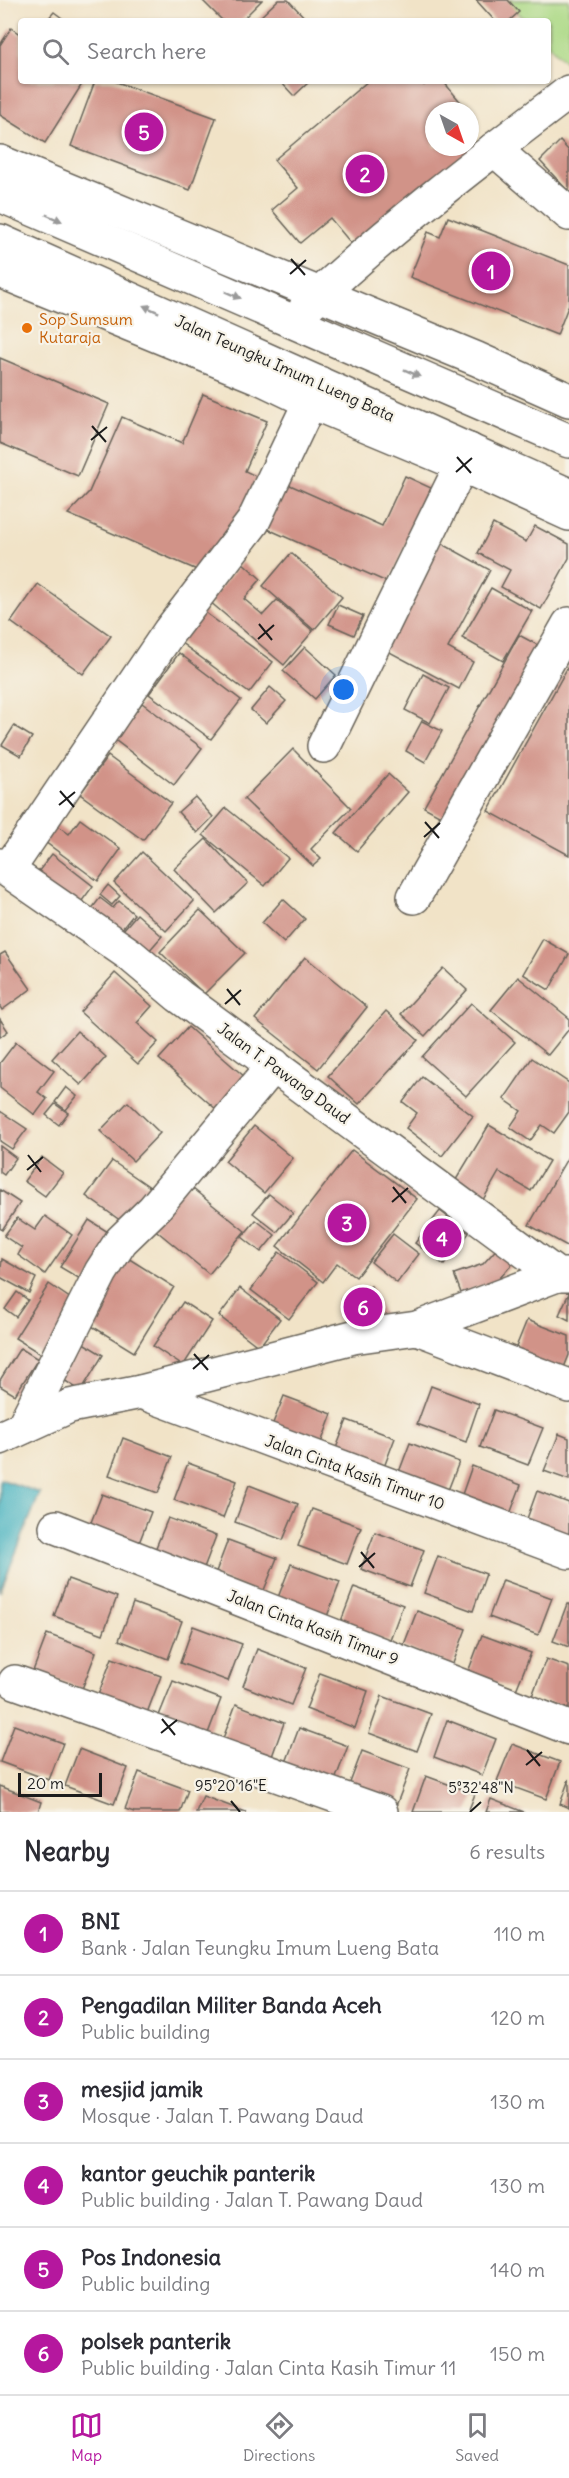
<!DOCTYPE html>
<meta charset="utf-8">
<style>
body{margin:0;font-family:Delius,sans-serif;background:#f2f2f3;color:#2b2b33}
.compass{position:absolute;left:425px;top:102px;width:54px;height:54px;border-radius:50%;background:#fff;box-shadow:0 2px 4px #0004;rotate:140deg}
.scale{position:absolute;left:18px;bottom:15px;width:84px;box-sizing:border-box;padding-left:6px;border:3px solid #1c1c1c;border-top:0;font-size:16px;line-height:21px;white-space:nowrap;color:#1c1c1c;-webkit-text-stroke:4px #f7f3e8;paint-order:stroke}
.you{position:absolute;left:344px;top:690px;width:21px;height:21px;margin:-15px;border:4px solid #fff;border-radius:50%;background:#1a73e8;box-shadow:0 0 0 9px #1a73e833}
.badge{display:grid;place-items:center;width:39px;height:39px;border-radius:50%;background:#b5179e;color:#fff;font-size:20px;font-weight:700}
.pin{position:absolute;translate:-50% -50%;border:3px solid #fff;box-shadow:0 2px 6px #0006}
.list{margin:0;padding:0;list-style:none}
h2{display:flex;justify-content:space-between;align-items:center;height:78px;margin:0;padding:0 24px;font-size:26px}
h2 small{font-size:20px;font-weight:400;color:#7c7c81}
.list li{display:grid;grid-template-columns:39px 1fr auto;gap:18px;align-items:center;box-sizing:border-box;height:84px;padding:0 24px;border-top:2px solid #e1e1e2}
.list b{display:block;font-size:22px;white-space:nowrap}
.list p{margin:0;font-size:20px;white-space:nowrap;color:#7c7c81}
.list em{font-size:20px;font-style:normal;color:#7c7c81}
.icon{flex:none;width:33px;height:33px;fill:none;stroke:currentColor;stroke-width:2;stroke-linecap:round;stroke-linejoin:round}
.map{position:relative;flex:none;width:569px;height:1812px;overflow:hidden}
.search{position:absolute;background:#fff;box-shadow:0 2px 4px #0004;left:18px;right:18px;top:18px;height:66px;display:flex;align-items:center;gap:15px;box-sizing:border-box;padding:0 21px;border-radius:6px;color:#7c7c81;font-size:22px}
.sheet{height:582px;background:#fff}
nav{display:flex;justify-content:space-around;align-items:center;box-sizing:border-box;height:84px;border-top:2px solid #e1e1e2;background:#fff;font-size:16px;color:#7c7c81}
nav a{display:grid;justify-items:center;gap:3px}
nav .on{color:#b5179e}
.map>svg:first-child{display:block}
.green{fill:#acd985;stroke:#647a50;stroke-width:1.5}
.water{fill:#46b3c1;stroke:#31686e;stroke-width:1.5}
.building{fill:#d19388}
.lines{fill:none;stroke-linecap:round;stroke-linejoin:round}
.minor-casing{stroke:#676258;stroke-width:36}
.highway-casing{stroke:#676258;stroke-width:36}
.minor{stroke:#fff;stroke-width:33}
.highway{stroke:#fff;stroke-width:33}
.oneway{fill:#999}
.ticks{fill:none;stroke:#1c1c1c;stroke-width:2}
.food-dot{fill:#e8710a;stroke:#f7f3e8;stroke-width:2}
.labels{text-anchor:middle;stroke-width:4.5;stroke-linejoin:round;paint-order:stroke}
.food-label{font-size:16px;fill:#c56008;stroke:#f7f3e8;text-anchor:start}
.street-label{font-size:16px;fill:#1c1c1c;stroke:#f7f3e8}
.ticks-label{font-size:15px;text-anchor:middle;fill:#1c1c1c;stroke:#f7f3e8;stroke-width:4.5;stroke-linejoin:round;paint-order:stroke}
</style>
<div class="map">
<svg width="569" height="1812" viewBox="0 0 569 1812">
<rect width="100%" height="100%" fill="#f7f3e8"/>
<filter id="ink" filterUnits="userSpaceOnUse"><feTurbulence type="fractalNoise" baseFrequency=".0167" numOctaves="2"/><feDisplacementMap in="SourceGraphic" scale="12" xChannelSelector="R" yChannelSelector="G"/><feConvolveMatrix kernelMatrix="1 2 1 2 8 2 1 2 1" color-interpolation-filters="sRGB"/></filter>
<filter id="wash" filterUnits="userSpaceOnUse"><feTurbulence type="fractalNoise" baseFrequency=".008" numOctaves="4" result="noise"/><feDisplacementMap in="SourceGraphic" scale="24" xChannelSelector="R" yChannelSelector="G"/><feGaussianBlur stdDeviation="1.35" result="paint"/><feColorMatrix in="noise" values="0 0 0 0 0 0 0 0 0 0 0 0 0 0 0 0 0 1.4 0 .05"/><feComposite in="paint" operator="in"/></filter>
<g filter="url(#wash)">
<rect width="100%" height="100%" fill="#f1e3c7"/>
<path class="green" d="M506 0H569V66L548 44V21H526Z"/>
<path class="water" d="M0 1479 40 1493 0 1592Z"/>
<g id="blocks">
<g class="building">
<path d="M202 0H262L241 21H223Z"/>
<path d="M278 0H288L308 21H256Z"/>
<path d="M476 0H508L519 12 509 21H495Z"/>
<path d="M54 12 66 21H46Z"/>
<path d="M11 28 21 35V81H84L45 143 0 115V45Z"/>
<path d="M95 81H114L216 118 190 190 71 146Z"/>
<path d="M280 81H310L294 96Z"/>
<path d="M368 81H421L424 85 428 81H443L468 111H434V147H470V141L475 147 355 248 330 218 300 243 272 210 298 188 274 160Z"/>
<path d="M560 141 569 151V192L540 161Z"/>
<path d="M448 217 569 265V304L557 335 410 277 428 232 440 237Z"/>
<path d="M0 358 109 404 78 476 0 443Z"/>
<path d="M203 394 267 421 245 471 258 477 225 552 204 573 68 514 89 492 122 417 182 443Z"/>
<path d="M405 476 431 488 389 583 261 526 281 481 382 526Z"/>
<path d="M493 524 526 542 535 526 569 544V558L541 609 501 587 510 570 478 553Z"/>
<path d="M439 542 490 570 448 648 473 662 459 689 382 648Z"/>
<path d="M291 553 342 597 314 630 263 586Z"/>
<path d="M242 562 261 579 244 599 263 615 277 600 313 631 284 665 209 601Z"/>
<path d="M38 584 111 636 83 674 11 622Z"/>
<path d="M491 588 532 611 503 661 462 638Z"/>
<path d="M338 605 363 616 354 635 329 624Z"/>
<path d="M203 611 273 662 249 693 180 642Z"/>
<path d="M519 635 545 649 450 821 424 807Z"/>
<path d="M305 647 336 675 315 699 283 671Z"/>
<path d="M179 653 241 700 211 739 149 694Z"/>
<path d="M569 665V855L488 811Z"/>
<path d="M423 674 449 688 430 723 405 710Z"/>
<path d="M270 687 286 701 266 723 251 710Z"/>
<path d="M142 703 202 748 174 785 115 740Z"/>
<path d="M422 721 442 731 425 762 406 751Z"/>
<path d="M14 726 32 737 21 756 2 745Z"/>
<path d="M293 749 351 808 311 849 321 859 313 866 244 799Z"/>
<path d="M108 756 171 803 143 840 80 794Z"/>
<path d="M388 774 408 792 357 851 336 833Z"/>
<path d="M195 797 213 817 197 833 178 812Z"/>
<path d="M226 808 288 858 265 886 203 835Z"/>
<path d="M49 819 69 834 80 819 121 849 98 881 37 836Z"/>
<path d="M206 839 248 883 216 913 174 869Z"/>
<path d="M142 852 194 901 166 931 114 883Z"/>
<path d="M52 854 93 886 73 913 31 881Z"/>
<path d="M108 885 120 896 112 905 100 895Z"/>
<path d="M100 898 113 908 119 901 134 914 112 941 84 919Z"/>
<path d="M283 899 305 919 284 943 262 923Z"/>
<path d="M200 910 245 953 204 994 160 952Z"/>
<path d="M137 914 162 936 141 960 116 938Z"/>
<path d="M543 939 569 954 549 990 523 974Z"/>
<path d="M5 952 31 989 2 1010 0 1007V955Z"/>
<path d="M305 957 367 1007 318 1069 255 1019Z"/>
<path d="M443 968 467 990 425 1036 401 1014Z"/>
<path d="M115 973 152 1006 137 1023 158 1042 138 1064 80 1012Z"/>
<path d="M518 977 569 1018V1029L548 1055 491 1010Z"/>
<path d="M471 1003 515 1042 466 1096 422 1057Z"/>
<path d="M386 1011 418 1040 359 1104 328 1076Z"/>
<path d="M0 1019 8 1031 0 1037Z"/>
<path d="M188 1027 246 1078 217 1110 159 1059Z"/>
<path d="M77 1031 106 1057 81 1085 52 1059Z"/>
<path d="M16 1042 54 1071 38 1092 47 1099 35 1115 0 1088V1063Z"/>
<path d="M532 1058 569 1083V1112L554 1133 542 1125 530 1141 510 1127 521 1111 504 1099Z"/>
<path d="M422 1077 473 1116 442 1156 406 1128 417 1113 403 1102Z"/>
<path d="M66 1087 77 1096 66 1110 55 1102Z"/>
<path d="M128 1102 160 1133 133 1161 100 1131Z"/>
<path d="M55 1104 68 1113 59 1125 46 1115Z"/>
<path d="M0 1111 27 1129 12 1149 0 1141Z"/>
<path d="M489 1125 549 1161 531 1191 499 1172 480 1205 451 1188Z"/>
<path d="M254 1126 293 1158 264 1193 225 1161Z"/>
<path d="M0 1146 16 1158 4 1175 0 1172Z"/>
<path d="M352 1150 417 1199 356 1277 337 1263 323 1282 277 1246Z"/>
<path d="M569 1155V1247L529 1225Z"/>
<path d="M42 1157 63 1173 45 1196 24 1181Z"/>
<path d="M112 1161 157 1192 131 1228 86 1196Z"/>
<path d="M182 1180 245 1231 209 1274 147 1223Z"/>
<path d="M0 1190 20 1203 2 1230 0 1228Z"/>
<path d="M269 1194 293 1213 277 1232 253 1213Z"/>
<path d="M440 1211 469 1233 444 1265 415 1243Z"/>
<path d="M45 1216 72 1235 45 1274 18 1255 22 1248 4 1236 17 1218 35 1230Z"/>
<path d="M89 1220 116 1237 87 1283 60 1267Z"/>
<path d="M256 1220 275 1235 261 1252 242 1237Z"/>
<path d="M393 1234 419 1254 397 1283 371 1262Z"/>
<path d="M501 1244 517 1259 497 1281 461 1293 454 1274 483 1264Z"/>
<path d="M279 1252 318 1282 289 1319 251 1290Z"/>
<path d="M123 1255 174 1287 134 1352 82 1320Z"/>
<path d="M2 1259 36 1278 29 1293 0 1277Z"/>
<path d="M49 1284 77 1303 44 1356 15 1338Z"/>
<path d="M371 1286 384 1316 354 1329 342 1299Z"/>
<path d="M240 1288 280 1319 259 1347 219 1316Z"/>
<path d="M17 1292 28 1300 16 1317 5 1309Z"/>
<path d="M569 1293V1320L559 1315Z"/>
<path d="M183 1302 212 1321 183 1366 153 1346Z"/>
<path d="M527 1320 569 1336V1355L561 1375 512 1357Z"/>
<path d="M75 1338 103 1355 81 1391 53 1373Z"/>
<path d="M20 1348 38 1359 15 1395 0 1386V1380Z"/>
<path d="M431 1386 479 1404 466 1442 417 1424Z"/>
<path d="M284 1396 332 1414 318 1451 269 1433Z"/>
<path d="M494 1410 543 1428 528 1465 480 1447Z"/>
<path d="M347 1420 395 1438 381 1475 333 1456Z"/>
<path d="M559 1434 569 1438V1480L544 1471Z"/>
<path d="M123 1438 172 1457 158 1493 109 1475Z"/>
<path d="M410 1443 459 1462 445 1498 396 1480Z"/>
<path d="M188 1463 237 1481 223 1518 174 1500Z"/>
<path d="M472 1466 521 1485 507 1522 459 1503Z"/>
<path d="M249 1485 298 1504 283 1540 235 1522Z"/>
<path d="M537 1491 569 1503V1544L524 1527Z"/>
<path d="M102 1494 151 1512 137 1548 88 1530Z"/>
<path d="M312 1509 361 1527 347 1564 298 1546Z"/>
<path d="M168 1518 216 1536 202 1573 153 1555Z"/>
<path d="M375 1532 424 1550 410 1587 361 1569Z"/>
<path d="M228 1540 277 1558 262 1595 214 1577Z"/>
<path d="M438 1556 486 1574 473 1611 424 1593Z"/>
<path d="M291 1564 340 1582 326 1619 277 1600Z"/>
<path d="M68 1579 117 1597 103 1634 54 1616Z"/>
<path d="M503 1580 552 1598 538 1635 489 1617Z"/>
<path d="M354 1587 403 1605 389 1642 340 1624Z"/>
<path d="M133 1603 182 1621 168 1659 119 1640Z"/>
<path d="M567 1604H569V1647L553 1641Z"/>
<path d="M417 1611 466 1629 452 1666 403 1647Z"/>
<path d="M193 1626 242 1644 228 1681 180 1663Z"/>
<path d="M47 1634 96 1652 82 1689 33 1671Z"/>
<path d="M482 1635 531 1653 516 1690 468 1672Z"/>
<path d="M257 1649 306 1668 291 1705 243 1686Z"/>
<path d="M112 1658 161 1676 147 1713 98 1695Z"/>
<path d="M546 1659 569 1667V1709L532 1696Z"/>
<path d="M320 1673 368 1691 355 1728 306 1709Z"/>
<path d="M173 1681 221 1699 207 1736 158 1718Z"/>
<path d="M382 1696 431 1714 417 1751 369 1733Z"/>
<path d="M236 1704 284 1723 271 1759 222 1741Z"/>
<path d="M447 1720 496 1739 482 1775 434 1757Z"/>
<path d="M14 1725 63 1743 49 1780 0 1762Z"/>
<path d="M299 1728 348 1746 334 1783 285 1765Z"/>
<path d="M512 1744 560 1762 546 1799 497 1781Z"/>
<path d="M79 1749 128 1768 114 1804 65 1786Z"/>
<path d="M362 1751 410 1769 396 1806 348 1788Z"/>
<path d="M139 1772 188 1790 180 1812H134L125 1809Z"/>
<path d="M426 1776 475 1794 468 1812H413Z"/>
<path d="M569 1779V1808L560 1804Z"/>
<path d="M0 1786 41 1802 38 1812H0Z"/>
<path d="M203 1796 246 1812H196Z"/>
<path d="M491 1799 524 1812H486Z"/>
</g>
</g>
</g>
<g filter="url(#ink)">
<use href="#blocks" fill-opacity="0" stroke="#676258" stroke-width="1.5"/>
<g class="lines">
<defs>
<g id="minor">
<path d="M494 149 569 214"/>
<path d="M0 162 477 359 569 400"/>
<path d="M0 271 263 379 311 402 462 465 569 514"/>
<path d="M306 307C388 230 479 160 569 92"/>
<path d="M324 746 469 450"/>
<path d="M0 865 129 954 179 996 557 1275H569"/>
<path d="M8 870 169 632 253 522 319 383"/>
<path d="M414 897 569 624"/>
<path d="M417 1328 569 1386"/>
<path d="M141 1392 569 1552"/>
<path d="M23 1427 101 1272 121 1241 153 1210 274 1065"/>
<path d="M0 1438 70 1406 141 1392 353 1337 417 1328 557 1275"/>
<path d="M56 1527 569 1728"/>
<path d="M15 1682 381 1812"/>
</g>
<g id="highway">
<path d="M0 195 569 441"/>
<path d="M0 241 569 495"/>
</g>
</defs>
<use href="#minor" class="minor-casing"/>
<use href="#highway" class="highway-casing"/>
<use href="#minor" class="minor"/>
<use href="#highway" class="highway"/>
</g>
<defs><path id="oneway-solid" d="M-6-.8H1V-3.2L6.5 0L1 3.2V.8H-6Z" transform="scale(1.5)"/></defs>
<g class="oneway">
<use href="#oneway-solid" transform="translate(54 218) rotate(23)"/>
<use href="#oneway-solid" transform="translate(233 295) rotate(23)"/>
<use href="#oneway-solid" transform="translate(151 309) rotate(-156)"/>
<use href="#oneway-solid" transform="translate(412 373) rotate(24)"/>
</g>
</g>
<path class="ticks" d="M291 259 305 275M290 274 306 260M92 426 106 442M91 440 107 427M457 457 471 473M456 472 472 458M259 624 272 640M258 639 274 625M60 791 74 807M59 805 75 792M425 822 439 838M424 837 440 823M227 989 240 1005M225 1004 241 990M28 1155 41 1172M27 1170 43 1157M393 1187 406 1203M392 1202 408 1188M194 1354 208 1370M193 1369 209 1355M361 1552 374 1568M359 1567 375 1553M162 1719 175 1735M161 1733 177 1720M527 1750 540 1766M526 1765 542 1752M231 1801 240 1812M470 1812 481 1802"/>
<circle class="food-dot" cx="27" cy="328" r="6"/>
<g class="labels">
<g class="food-label">
<text x="39" y="325">Sop Sumsum<tspan x="39" dy="18">Kutaraja</tspan></text>
</g>
<g class="street-label">
<text transform="translate(285 368) rotate(24)" y="6">Jalan Teungku Imum Lueng Bata</text>
<text transform="translate(284 1073) rotate(36)" y="6">Jalan T. Pawang Daud</text>
<text transform="translate(355 1472) rotate(20)" y="6">Jalan Cinta Kasih Timur 10</text>
<text transform="translate(313 1627) rotate(21)" y="6">Jalan Cinta Kasih Timur 9</text>
</g>
</g>
<g class="ticks-label">
<text x="231" y="1791">95°20'16"E</text>
<text x="481" y="1793">5°32'48"N</text>
</g>
</svg>
<svg class="compass" viewBox="-18 -18 36 36"><path d="M0-13l5 13h-10z" fill="#e53935"/><path d="M0 13l5-13h-10z" fill="#7c7c81"/></svg>
<div class="scale">20 m</div>
<div class="you"></div>
<div class="pin badge" style="left:491px;top:271px">1</div>
<div class="pin badge" style="left:365px;top:174px">2</div>
<div class="pin badge" style="left:347px;top:1223px">3</div>
<div class="pin badge" style="left:442px;top:1238px">4</div>
<div class="pin badge" style="left:144px;top:132px">5</div>
<div class="pin badge" style="left:363px;top:1307px">6</div>
<div class="search"><svg class="icon" aria-label="search" viewBox="0 0 24 24"><circle cx="10" cy="10" r="6"/><path d="M15 15l6 6"/></svg>Search here</div>
</div>
<section class="sheet">
<h2>Nearby<small>6 results</small></h2>
<ul class="list">
<li><span class="badge">1</span><div><b>BNI</b><p>Bank · Jalan Teungku Imum Lueng Bata</p></div><em>110 m</em></li>
<li><span class="badge">2</span><div><b>Pengadilan Militer Banda Aceh</b><p>Public building</p></div><em>120 m</em></li>
<li><span class="badge">3</span><div><b>mesjid jamik</b><p>Mosque · Jalan T. Pawang Daud</p></div><em>130 m</em></li>
<li><span class="badge">4</span><div><b>kantor geuchik panterik</b><p>Public building · Jalan T. Pawang Daud</p></div><em>130 m</em></li>
<li><span class="badge">5</span><div><b>Pos Indonesia</b><p>Public building</p></div><em>140 m</em></li>
<li><span class="badge">6</span><div><b>polsek panterik</b><p>Public building · Jalan Cinta Kasih Timur 11</p></div><em>150 m</em></li>
</ul>
</section>
<nav>
<a class="on"><svg class="icon" aria-label="map" viewBox="0 0 24 24"><path d="M3 6l6-2 6 2 6-2v14l-6 2-6-2-6 2zM9 4v14M15 6v14"/></svg>Map</a>
<a><svg class="icon" aria-label="directions" viewBox="0 0 24 24"><path d="M12 3l9 9-9 9-9-9zM9 14v-3h6M13 9l2 2-2 2"/></svg>Directions</a>
<a><svg class="icon" aria-label="saved" viewBox="0 0 24 24"><path d="M7 4h10v16l-5-4-5 4z"/></svg>Saved</a>
</nav>
